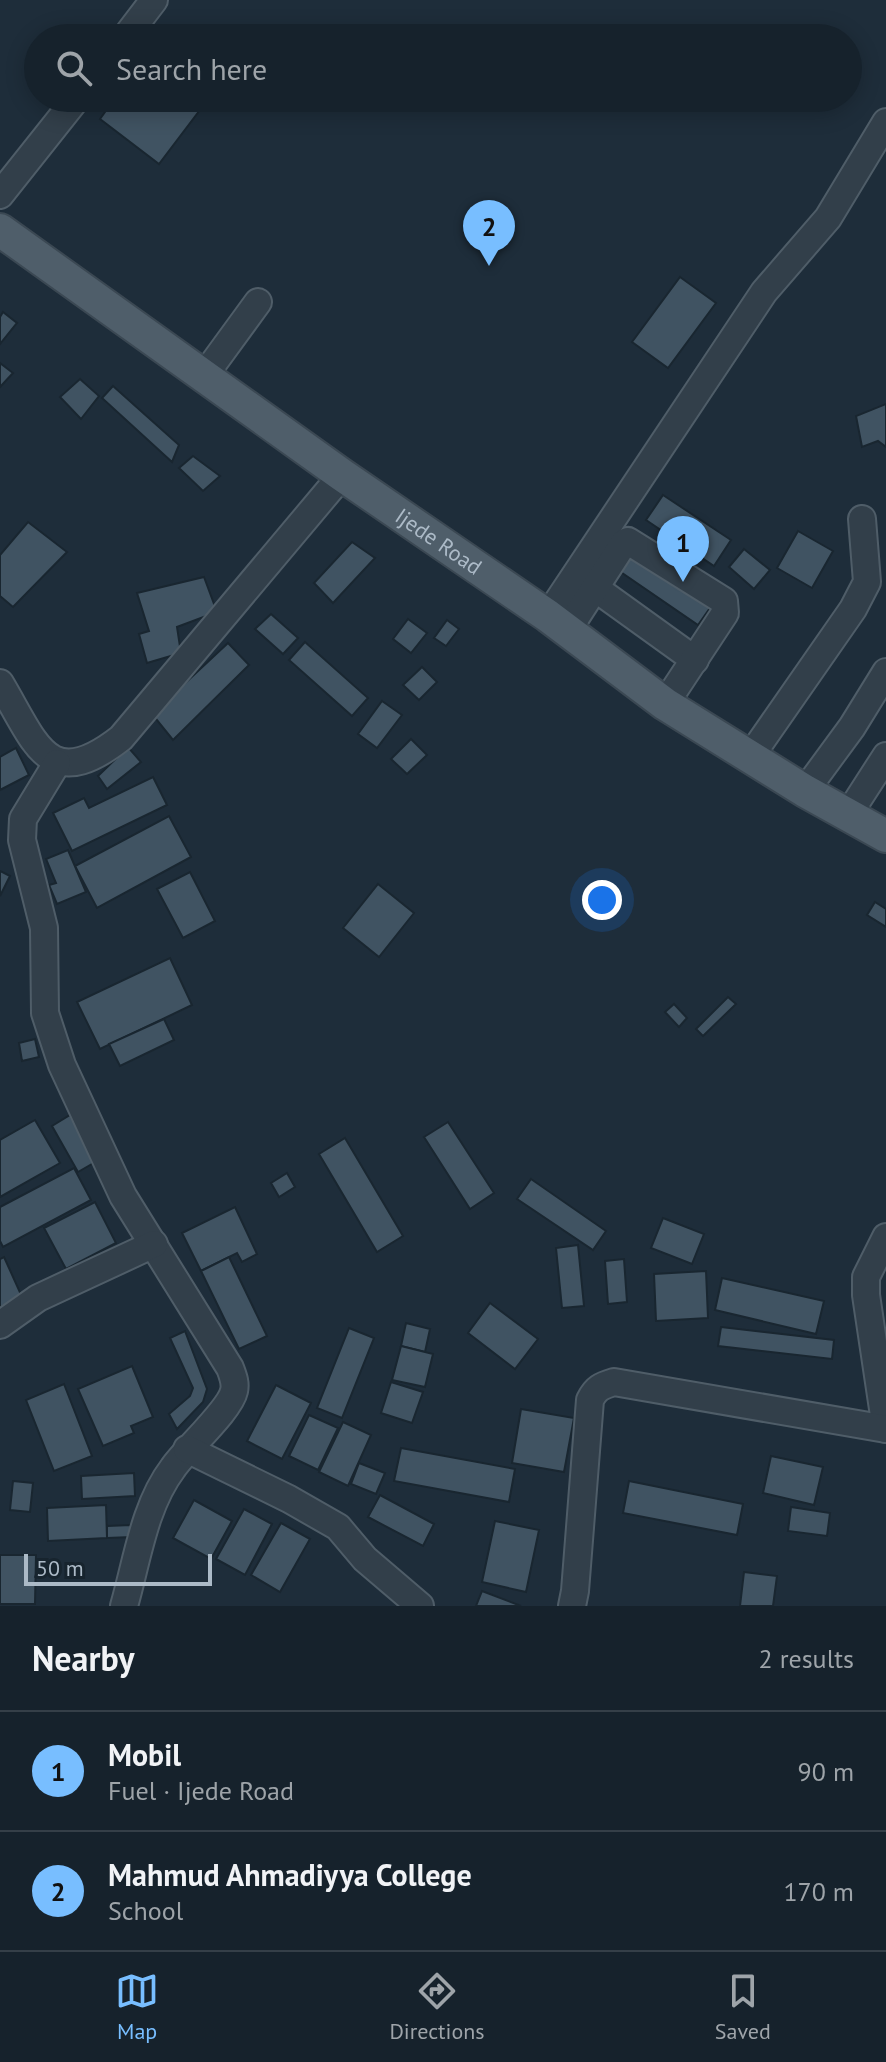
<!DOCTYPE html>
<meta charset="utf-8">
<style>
body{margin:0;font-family:"PT Sans",sans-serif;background:#1f2a34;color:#f1f3f6}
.scale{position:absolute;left:24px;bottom:20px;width:188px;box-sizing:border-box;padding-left:8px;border:4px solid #acbac7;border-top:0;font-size:22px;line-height:28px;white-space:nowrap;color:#acbac7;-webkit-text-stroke:6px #17242e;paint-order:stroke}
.you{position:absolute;left:602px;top:900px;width:28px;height:28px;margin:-20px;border:6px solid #fff;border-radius:50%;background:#1a73e8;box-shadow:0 0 0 12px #1a73e833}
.badge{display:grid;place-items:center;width:52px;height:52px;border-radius:50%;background:#78beff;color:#111;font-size:26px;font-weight:700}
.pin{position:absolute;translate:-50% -66px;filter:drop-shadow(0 2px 4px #0008)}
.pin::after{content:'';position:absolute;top:42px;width:28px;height:24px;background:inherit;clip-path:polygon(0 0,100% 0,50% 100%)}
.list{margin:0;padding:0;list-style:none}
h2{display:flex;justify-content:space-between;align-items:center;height:104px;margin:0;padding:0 32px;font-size:34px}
h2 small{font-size:26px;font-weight:400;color:#9ea4a9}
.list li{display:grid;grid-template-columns:52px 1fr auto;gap:24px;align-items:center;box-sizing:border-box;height:120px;padding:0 32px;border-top:2px solid #353f48}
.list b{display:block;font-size:30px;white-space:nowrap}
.list p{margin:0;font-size:26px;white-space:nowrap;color:#9ea4a9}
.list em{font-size:26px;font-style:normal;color:#9ea4a9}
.icon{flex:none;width:44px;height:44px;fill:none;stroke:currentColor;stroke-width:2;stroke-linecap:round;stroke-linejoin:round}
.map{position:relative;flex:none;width:886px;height:1606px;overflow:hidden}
.search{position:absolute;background:#16222c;box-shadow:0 4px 20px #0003;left:24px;right:24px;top:24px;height:88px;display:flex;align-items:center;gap:20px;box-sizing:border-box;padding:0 28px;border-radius:44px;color:#9ea4a9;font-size:30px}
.sheet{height:344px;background:#16222c}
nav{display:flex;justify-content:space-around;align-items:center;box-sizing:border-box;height:112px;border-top:2px solid #353f48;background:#16222c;font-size:22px;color:#9ea4a9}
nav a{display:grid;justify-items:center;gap:4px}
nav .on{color:#78beff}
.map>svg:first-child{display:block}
.building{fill:#405362;stroke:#192630;stroke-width:2}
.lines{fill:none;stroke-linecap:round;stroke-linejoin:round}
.minor-casing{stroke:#4f5d68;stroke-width:30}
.major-casing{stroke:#3b4853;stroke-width:36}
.minor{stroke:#323f4a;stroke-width:26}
.major{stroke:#4f5e6a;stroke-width:32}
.labels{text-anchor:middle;stroke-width:6;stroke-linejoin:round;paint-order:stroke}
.street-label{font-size:22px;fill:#acbac7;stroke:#17242e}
</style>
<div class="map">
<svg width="886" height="1606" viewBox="0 0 886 1606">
<rect width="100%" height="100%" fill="#1e2d3a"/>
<g class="building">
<path d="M115 98H209L159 164 100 119Z"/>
<path d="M680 277 716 303 668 368 632 342Z"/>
<path d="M3 312 17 323 0 344V317Z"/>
<path d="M0 363 13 373 0 387Z"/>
<path d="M80 379 99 396 81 419 60 397Z"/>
<path d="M113 386 179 445 172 462 102 398Z"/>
<path d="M886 404V447L878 441 862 447 856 416Z"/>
<path d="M193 456 220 476 203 491 179 468Z"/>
<path d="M663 495 731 540 714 566 646 520Z"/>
<path d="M28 522 67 552 13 607 0 596V555Z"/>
<path d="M798 531 833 551 812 588 777 568Z"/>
<path d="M352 542 375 558 333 603 314 583Z"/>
<path d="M627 545 712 605 698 625 612 566Z"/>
<path d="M744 549 770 570 754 589 729 567Z"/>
<path d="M204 577 217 612 177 627 181 653 147 663 139 634 149 631 137 593Z"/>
<path d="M271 614 298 638 283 654 255 629Z"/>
<path d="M408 619 427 633 411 653 393 639Z"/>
<path d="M447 620 459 629 446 646 434 638Z"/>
<path d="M305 642 368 698 352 716 289 660Z"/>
<path d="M228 643 249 665 173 740 152 714Z"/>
<path d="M422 667 437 682 419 700 403 685Z"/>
<path d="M382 701 402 715 377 748 358 734Z"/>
<path d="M411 739 427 755 407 774 391 759Z"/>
<path d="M128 747 141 762 107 789 98 776Z"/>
<path d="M16 748 29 775 0 790V757Z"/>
<path d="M153 777 167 805 72 851 53 813 84 798 89 808Z"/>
<path d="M169 816 191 857 97 908 75 866Z"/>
<path d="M68 850 86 892 57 904 49 885 56 883 46 859Z"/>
<path d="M0 871 10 876 0 896Z"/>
<path d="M190 872 215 921 183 938 157 889Z"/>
<path d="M378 884 414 913 379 957 343 928Z"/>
<path d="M875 902 886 909V927L867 915Z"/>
<path d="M170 958 192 1005 100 1049 77 1002Z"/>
<path d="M728 997 736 1004 703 1036 696 1029Z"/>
<path d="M674 1004 687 1018 679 1027 665 1012Z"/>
<path d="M164 1019 174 1040 120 1066 109 1044Z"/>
<path d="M35 1039 39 1057 22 1061 19 1043Z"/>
<path d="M70 1115 97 1161 78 1172 52 1126Z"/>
<path d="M35 1120 60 1163 0 1197V1140Z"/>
<path d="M448 1122 494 1193 470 1209 424 1137Z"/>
<path d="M345 1138 403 1236 377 1252 319 1154Z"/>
<path d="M74 1168 91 1200 3 1247 0 1241V1207Z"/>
<path d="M287 1173 295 1187 279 1197 271 1183Z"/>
<path d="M531 1179 606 1231 593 1250 517 1199Z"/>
<path d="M95 1202 116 1243 66 1269 44 1228Z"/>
<path d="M235 1207 257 1254 242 1262 237 1253 201 1271 182 1233Z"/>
<path d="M663 1218 704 1234 692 1264 651 1248Z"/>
<path d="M578 1245 584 1306 562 1308 556 1248Z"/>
<path d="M4 1257 23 1299 0 1310V1259Z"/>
<path d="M229 1257 267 1336 239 1349 201 1271Z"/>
<path d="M624 1259 627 1302 608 1304 605 1261Z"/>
<path d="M706 1271 708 1318 656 1321 654 1274Z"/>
<path d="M722 1278 824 1301 816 1334 715 1310Z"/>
<path d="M490 1303 538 1339 515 1369 468 1333Z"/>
<path d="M406 1323 430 1329 425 1352 401 1346Z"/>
<path d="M721 1327 834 1340 832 1359 718 1346Z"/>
<path d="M349 1328 374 1338 342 1418 317 1408Z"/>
<path d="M185 1331 207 1389 203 1402 177 1429 169 1414 190 1396 193 1388 170 1338Z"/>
<path d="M401 1346 433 1354 425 1387 392 1380Z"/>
<path d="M132 1366 153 1417 131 1426 134 1433 103 1446 78 1389Z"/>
<path d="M391 1382 423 1392 412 1423 381 1413Z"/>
<path d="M64 1384 92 1456 54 1471 26 1400Z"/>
<path d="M276 1385 311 1403 282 1459 247 1441Z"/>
<path d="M521 1409 574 1418 564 1472 512 1463Z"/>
<path d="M309 1415 338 1428 318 1470 289 1456Z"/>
<path d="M343 1422 371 1435 348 1486 319 1472Z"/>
<path d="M401 1448 515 1469 509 1502 394 1481Z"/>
<path d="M771 1456 823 1467 814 1505 763 1493Z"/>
<path d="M359 1463 385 1473 376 1494 351 1484Z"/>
<path d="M134 1473 135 1496 82 1499 81 1476Z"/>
<path d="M13 1481 33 1483 30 1512 10 1510Z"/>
<path d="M629 1481 743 1504 737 1535 623 1513Z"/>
<path d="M380 1495 434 1524 423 1546 368 1517Z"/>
<path d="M194 1500 232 1521 211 1559 173 1538Z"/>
<path d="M106 1505 107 1538 48 1541 47 1508Z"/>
<path d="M791 1507 830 1513 827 1536 788 1531Z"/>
<path d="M244 1509 272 1524 245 1575 216 1559Z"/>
<path d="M495 1521 539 1530 526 1592 482 1582Z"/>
<path d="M281 1523 310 1539 280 1592 251 1575Z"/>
<path d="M131 1525 132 1537 107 1538V1526Z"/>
<path d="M0 1555H36L35 1604H0Z"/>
<path d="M744 1572 777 1576 773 1606H740Z"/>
<path d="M482 1591 521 1606H476Z"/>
</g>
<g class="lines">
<defs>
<g id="minor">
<path d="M125 38 154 0"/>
<path d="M0 195 77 98"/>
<path d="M204 376 258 302"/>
<path d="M595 588 695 660"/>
<path d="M548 616 764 292 828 218 886 122"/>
<path d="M567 631 624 543 628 541 724 601 725 613 665 704"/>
<path d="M0 683C36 743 48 795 121 738L342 475"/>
<path d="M750 757 853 609 867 582 862 519"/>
<path d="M57 763 23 819 22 840 44 928 45 1013 62 1065 123 1196 230 1368C233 1376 236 1383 234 1391 230 1410 186 1449 173 1468 144 1506 137 1561 124 1606"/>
<path d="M805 791 852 727 886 672"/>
<path d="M848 815 886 756"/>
<path d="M886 1237 866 1277V1295L886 1429"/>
<path d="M0 1325 38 1298 154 1244"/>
<path d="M187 1449 289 1499 338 1527 365 1559 420 1606"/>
<path d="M572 1606 575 1591 590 1400C596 1388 601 1386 614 1382L886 1429"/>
</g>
<g id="major">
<path id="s1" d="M0 230 342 475 548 616 665 704 805 791 886 836"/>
</g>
</defs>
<use href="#minor" class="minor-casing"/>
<use href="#major" class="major-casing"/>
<use href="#minor" class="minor"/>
<use href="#major" class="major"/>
</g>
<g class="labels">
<g class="street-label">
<text dy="8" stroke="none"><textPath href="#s1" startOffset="538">Ijede Road</textPath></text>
</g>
</g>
</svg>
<div class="scale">50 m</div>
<div class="you"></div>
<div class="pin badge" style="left:683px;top:582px">1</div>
<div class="pin badge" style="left:489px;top:266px">2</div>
<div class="search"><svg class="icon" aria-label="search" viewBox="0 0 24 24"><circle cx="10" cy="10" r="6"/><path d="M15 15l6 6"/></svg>Search here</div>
</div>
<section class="sheet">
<h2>Nearby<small>2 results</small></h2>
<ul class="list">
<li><span class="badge">1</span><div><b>Mobil</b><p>Fuel · Ijede Road</p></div><em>90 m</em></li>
<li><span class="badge">2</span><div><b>Mahmud Ahmadiyya College</b><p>School</p></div><em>170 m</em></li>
</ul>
</section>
<nav>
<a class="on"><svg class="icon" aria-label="map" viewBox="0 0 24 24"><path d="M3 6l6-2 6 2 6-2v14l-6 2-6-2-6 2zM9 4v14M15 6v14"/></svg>Map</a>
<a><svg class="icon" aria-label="directions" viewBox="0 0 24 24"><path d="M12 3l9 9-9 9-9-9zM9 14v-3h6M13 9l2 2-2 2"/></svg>Directions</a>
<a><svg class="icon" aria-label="saved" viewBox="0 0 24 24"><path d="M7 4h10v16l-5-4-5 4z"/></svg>Saved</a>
</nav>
